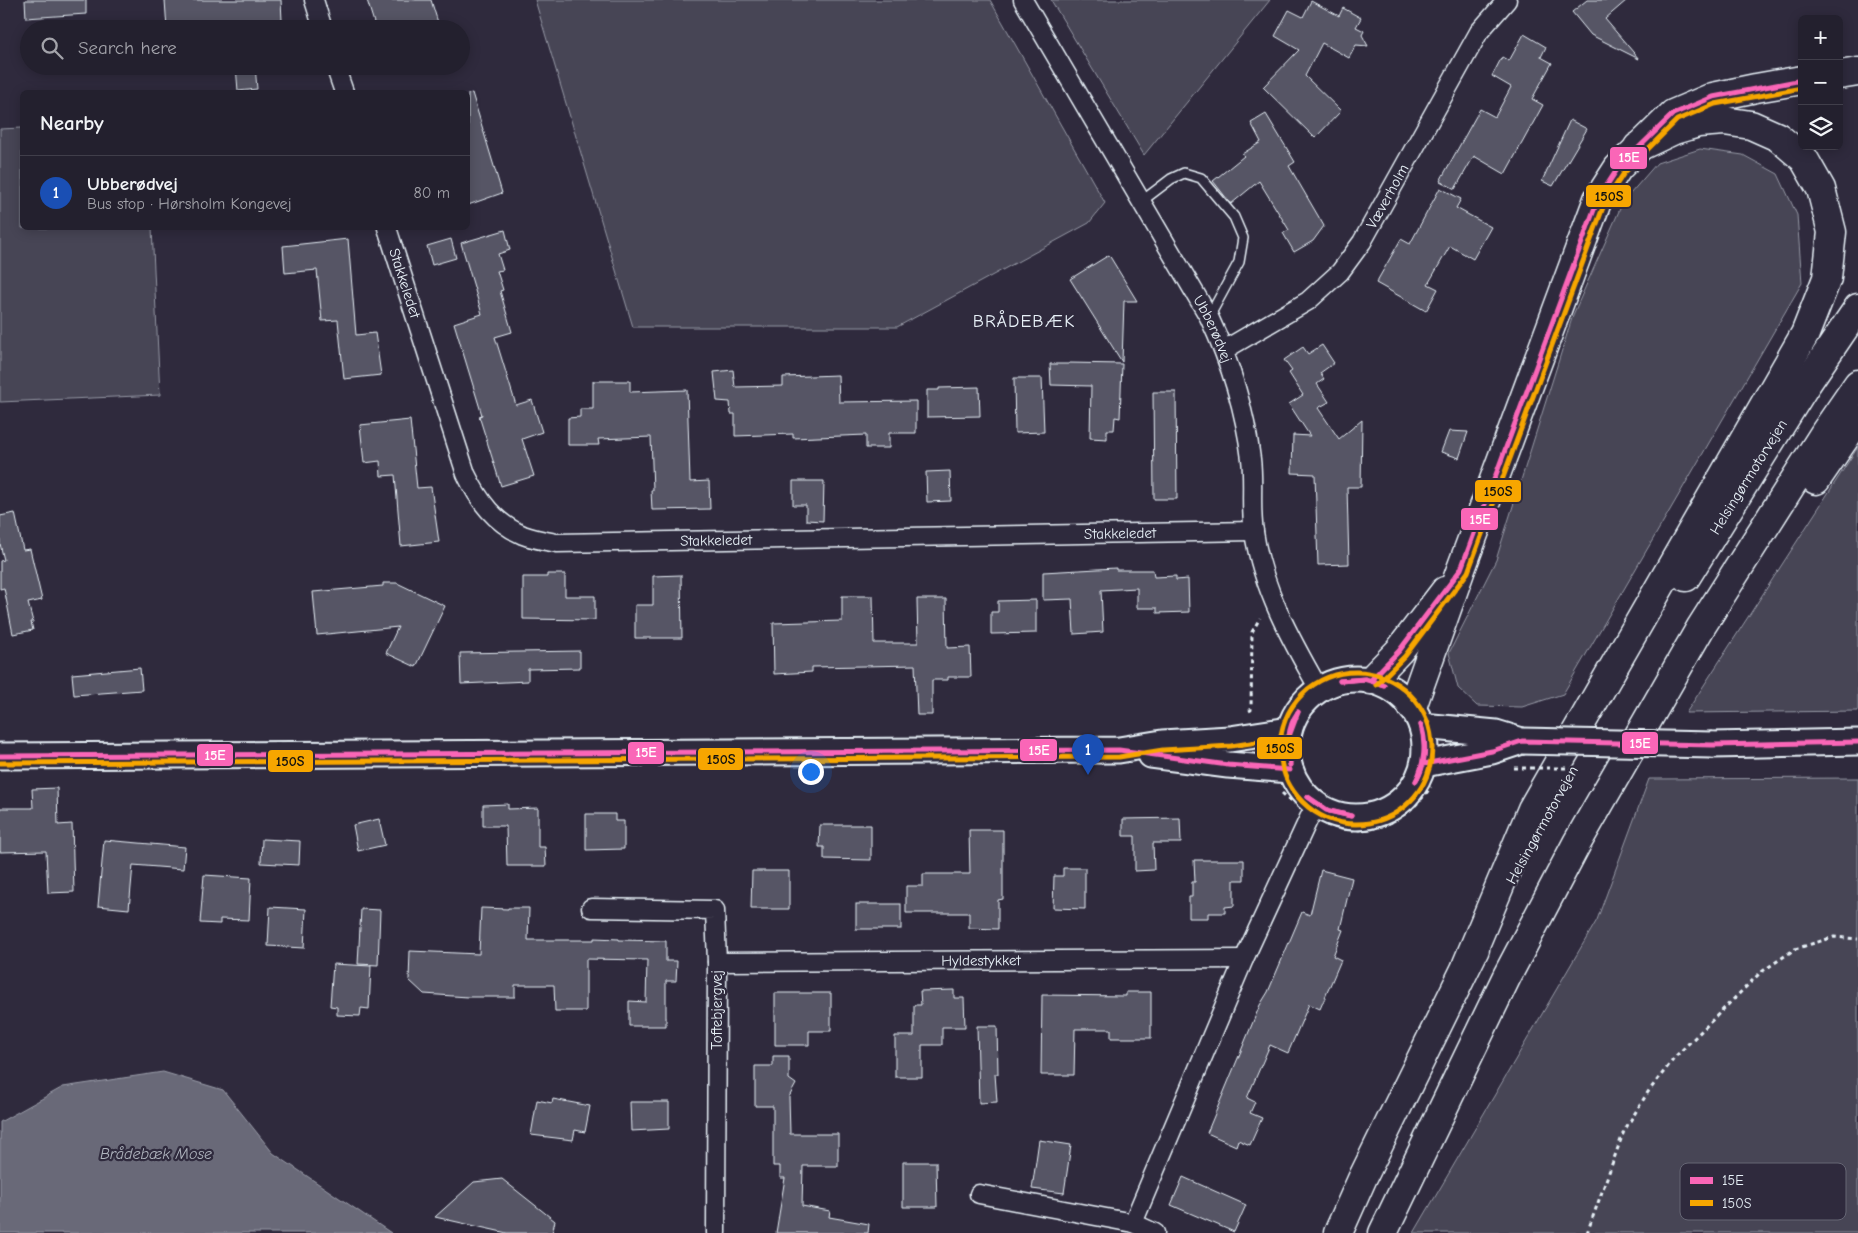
<!DOCTYPE html>
<meta charset="utf-8">
<style>
body{margin:0;font-family:"Comic Neue",sans-serif;background:#2b2836;color:#f1f3f6}
.controls{position:absolute;right:15px;top:15px;display:grid;overflow:hidden;border-radius:8px;box-shadow:0 2px 12px #0003}
.controls button{width:45px;height:45px;display:grid;place-items:center;padding:0;border:0;border-bottom:1px solid #403e4a;background:#23202e;color:#f1f3f6;font:25px sans-serif}
.you{position:absolute;left:810px;top:771px;width:18px;height:18px;margin:-12px;border:4px solid #fff;border-radius:50%;background:#1a73e8;box-shadow:0 0 0 8px #1a73e833}
.badge{display:grid;place-items:center;width:32px;height:32px;border-radius:50%;background:#0b8043;color:#fff;font-size:16px;font-weight:700}
.pin{position:absolute;translate:-50% -41px;filter:drop-shadow(0 1px 2px #0008)}
.pin::after{content:'';position:absolute;top:26px;width:18px;height:15px;background:inherit;clip-path:polygon(0 0,100% 0,50% 100%)}
.list{margin:0;padding:0;list-style:none}
h2{display:flex;justify-content:space-between;align-items:center;height:65px;margin:0;padding:0 20px;font-size:21px}
h2 small{font-size:16px;font-weight:400;color:#a3a3aa}
.list li{display:grid;grid-template-columns:32px 1fr auto;gap:15px;align-items:center;box-sizing:border-box;height:75px;padding:0 20px;border-top:1px solid #403e4a}
.list b{display:block;font-size:19px;white-space:nowrap}
.list p{margin:0;font-size:16px;white-space:nowrap;color:#a3a3aa}
.list em{font-size:16px;font-style:normal;color:#a3a3aa}
.icon{flex:none;width:28px;height:28px;fill:none;stroke:currentColor;stroke-width:2;stroke-linecap:round;stroke-linejoin:round}
.map{position:relative;flex:none;width:1858px;height:1233px;overflow:hidden}
.search{position:absolute;background:#23202e;box-shadow:0 2px 12px #0003;left:20px;top:20px;width:450px;height:55px;display:flex;align-items:center;gap:12px;box-sizing:border-box;padding:0 18px;border-radius:28px;color:#a3a3aa;font-size:19px}
.panel{position:absolute;background:#23202e;box-shadow:0 2px 12px #0003;left:20px;top:90px;width:450px;height:140px;border-radius:8px}
.map>svg:first-child{display:block}
.green{fill:#464455;stroke:#979aa6}
.water{fill:#696978;stroke:#9c9fab}
.building{fill:#575565;stroke:#e8f1f8}
.lines{fill:none;stroke-linecap:round;stroke-linejoin:round}
.service-casing{stroke:#e8f1f8;stroke-width:12}
.minor-casing{stroke:#e8f1f8;stroke-width:21}
.secondary-casing{stroke:#e8f1f8;stroke-width:29}
.motorway-casing{stroke:#e8f1f8;stroke-width:31}
.path{stroke:#e8f1f8;stroke-width:3;stroke-dasharray:4 4;stroke-linecap:butt}
.service{stroke:#2f2a3d;stroke-width:9}
.minor{stroke:#2f2a3d;stroke-width:18}
.secondary{stroke:#2f2a3d;stroke-width:25}
.motorway{stroke:#2f2a3d;stroke-width:28}
.secondary-bridge-casing{stroke:#e8f1f8;stroke-width:29;stroke-linecap:butt}
.path-bridge{stroke:#e8f1f8;stroke-width:3;stroke-dasharray:4 4;stroke-linecap:butt}
.secondary-bridge{stroke:#2f2a3d;stroke-width:25}
.bus-1-casing{stroke:#2f2a3d;stroke-width:9}
.bus-2-casing{stroke:#2f2a3d;stroke-width:9}
.bus-1{stroke:#fa66b7;stroke-width:5}
.bus-2{stroke:#f7a600;stroke-width:5}
.labels{text-anchor:middle;stroke-width:4.5;stroke-linejoin:round;paint-order:stroke}
.street-label{font-size:15px;fill:#e8f1f8;stroke:#2f2a3d}
.water-label{font-size:16px;font-style:italic;fill:#afb4be;stroke:#2f2a3d}
.quarter-label{font-size:18px;letter-spacing:1px;fill:#e8f1f8;stroke:#2f2a3d}
.key{fill:#2f2a3d;stroke:#666675;stroke-width:1}
.key-label{font-size:14px;fill:#e8f1f8}
.line-badge{stroke:#2f2a3d;stroke-width:2}
.badge-label{font-size:14px;text-anchor:middle;font-weight:bold;fill:#fff}
.pale-badge-label{font-size:14px;text-anchor:middle;font-weight:bold;fill:#111}
</style>
<div class="map">
<svg width="1858" height="1233" viewBox="0 0 1858 1233">
<rect width="100%" height="100%" fill="#2f2a3d"/>
<filter id="ink" filterUnits="userSpaceOnUse"><feTurbulence type="fractalNoise" baseFrequency=".02" numOctaves="2"/><feDisplacementMap in="SourceGraphic" scale="10" xChannelSelector="R" yChannelSelector="G"/><feConvolveMatrix kernelMatrix="1 2 1 2 8 2 1 2 1" color-interpolation-filters="sRGB"/></filter>
<g filter="url(#ink)">
<g class="green">
<path d="M535 0H990L1105 203 1089 223 897 327H633Z"/>
<path d="M1051 0H1270L1144 155Z"/>
<path d="M22 128V228H152L160 395 0 402V129Z"/>
<path d="M1700 149 1743 155 1778 174 1797 215 1802 283 1563 694 1522 707 1477 706 1458 688 1449 653 1496 560 1573 315 1623 202 1657 163Z"/>
<path d="M1858 447V711L1686 713Z"/>
<path d="M1858 778V1233H1414L1597 920 1649 779Z"/>
</g>
<path class="water" d="M163 1072 223 1090 273 1153 391 1233H0V1122L63 1087Z"/>
<g class="building">
<path d="M25 0H86V14L26 18Z"/>
<path d="M165 0H281L282 21 274 22V29H167Z"/>
<path d="M367 0H431L440 29H376Z"/>
<path d="M1587 0H1627L1605 19 1639 59 1591 35 1572 12Z"/>
<path d="M1311 1 1339 16 1343 8 1361 18 1356 27 1364 31 1362 35 1368 46 1356 45 1349 58 1322 43 1305 76 1341 111 1315 138 1263 87 1299 50 1275 36 1289 10 1303 17Z"/>
<path d="M1524 34 1546 47 1541 57 1552 63 1532 99 1543 105 1505 174 1474 156 1455 189 1440 181 1480 109 1495 117 1511 87 1492 76 1502 57 1509 61Z"/>
<path d="M236 66H255L257 89 238 91Z"/>
<path d="M472 93 502 193 468 205V94Z"/>
<path d="M1266 114 1295 162 1289 166 1324 226 1313 241 1294 252 1283 233 1289 230 1259 181 1231 204 1213 181 1244 156 1242 154 1261 142 1251 123Z"/>
<path d="M1570 120 1587 129 1553 186 1542 181Z"/>
<path d="M1440 188 1461 199 1456 208 1491 227 1473 259 1450 246 1428 284 1438 289 1426 311 1376 283 1401 239 1410 244Z"/>
<path d="M505 230 510 250 498 254 503 270 497 271 503 290 500 291 512 332 495 337 516 405 532 400 542 432 522 439 534 476 501 486 479 416 482 415 454 323 482 314 461 243Z"/>
<path d="M348 239 356 335 375 333 381 375 344 379 338 320 322 321 317 270 285 273 283 246Z"/>
<path d="M451 239 456 258 432 265 427 246Z"/>
<path d="M1109 255 1137 301H1124L1122 362 1070 279Z"/>
<path d="M1322 345 1334 363 1320 373 1324 379 1317 384 1329 402 1318 408 1339 439 1362 420 1361 487H1347L1349 564 1318 565 1315 474 1292 473 1293 435 1310 436 1289 404 1303 395 1289 373 1292 371 1284 360 1303 347 1308 354Z"/>
<path d="M1069 363 1122 364 1120 418 1115 417 1114 430H1107V439L1090 438 1091 386 1051 385 1050 364H1069Z"/>
<path d="M733 370 735 387 783 386V377L838 375 839 402 916 401V433H889V448H866V435L793 438V434L735 436V414H731L730 402 717 401 714 372Z"/>
<path d="M1014 378H1042L1044 432 1015 433Z"/>
<path d="M593 381H630V392L687 390 690 482 709 481 710 509 652 510 651 490H653L651 437 598 439 599 445H568V418L580 417V409H593Z"/>
<path d="M979 387 980 416 927 417V390H939V388Z"/>
<path d="M1153 392H1176L1177 499H1154Z"/>
<path d="M410 420 417 488 431 487 439 542 401 546 395 475 381 476 380 461 364 463 360 425Z"/>
<path d="M1449 431 1468 432 1459 458 1441 452Z"/>
<path d="M950 471 951 501 927 502 926 472Z"/>
<path d="M793 481H824L823 521 806 520V505H793Z"/>
<path d="M15 513 23 550 30 549 42 600 28 603 33 622H31L33 630 13 634 4 588 0 589V561L4 560 0 544V516Z"/>
<path d="M1116 568V570H1153L1154 577 1176 576V580L1188 579 1189 612 1157 613V608H1137V588L1101 590 1103 632 1074 634 1072 599 1043 600V572Z"/>
<path d="M547 574H565V596H595V620L523 619V577H547Z"/>
<path d="M681 575 682 638H635V605H653V576Z"/>
<path d="M383 583H397L445 606 416 667 386 653 398 627 317 635 313 592 383 586Z"/>
<path d="M842 596H873L874 643H918L917 599H946L947 648 970 647 971 677H948V680H932V715H917L915 665 812 667V672L774 674 773 623 842 621Z"/>
<path d="M1036 600V633L991 634V612H998V601Z"/>
<path d="M580 651V668L528 669V681L461 684 460 653Z"/>
<path d="M140 668 142 690 74 695 72 674Z"/>
<path d="M57 788 58 825 72 824 74 892 48 893 46 851 0 852V808H33L32 789Z"/>
<path d="M508 804V809L538 808V847H545L546 866H507L506 826H483V805Z"/>
<path d="M586 814H615V821H624V849L586 850Z"/>
<path d="M1180 818 1181 843H1153L1154 870 1135 871V836H1123V819Z"/>
<path d="M379 819 385 845 358 851 353 825Z"/>
<path d="M820 825H871V860L824 859V847H819Z"/>
<path d="M969 830H1003V899L998 900V929L969 928V913H906V886H923V874H970Z"/>
<path d="M262 839 300 841 299 865 261 863Z"/>
<path d="M104 840 185 847 183 869 133 865 129 909 98 906Z"/>
<path d="M1194 860H1244V880H1234V906L1225 907V913H1208V918H1189V897H1192V882H1195Z"/>
<path d="M1063 868H1085V909L1053 908 1054 876H1063Z"/>
<path d="M1321 870 1352 878 1340 929 1343 930 1333 956 1341 960 1320 1009 1309 1004 1288 1053 1270 1045 1247 1098 1255 1102 1250 1113 1262 1118 1250 1145 1238 1140 1236 1146 1207 1133 1260 1005 1268 992 1302 912 1310 915Z"/>
<path d="M752 871H789V909H751Z"/>
<path d="M204 875 251 878 249 920 220 919V924L200 923Z"/>
<rect x="856" y="904" width="45" height="25"/>
<path d="M270 907 306 909 304 948 268 946Z"/>
<path d="M481 908 508 909V908H529L528 940H594V938L619 939V940L666 941V961H677L676 981H666V1026H629V1001L646 1002 647 960 586 959V1011H555L554 985H515V997H468L424 994 409 980 410 951 479 954Z"/>
<path d="M361 909 380 910 378 965 358 964Z"/>
<path d="M333 964 371 966 369 1009 361 1008 360 1016 337 1015V1007L330 1006Z"/>
<path d="M954 990V998H964L965 1027H942V1045H922V1077H895V1036H914V1005H921L920 991Z"/>
<path d="M1126 992H1151V1038H1111V1029H1075L1074 1075H1041L1042 995 1126 996Z"/>
<path d="M775 993H831V1031H809V1045H775Z"/>
<path d="M977 1026H997L998 1074H995L997 1102 979 1103Z"/>
<path d="M773 1056H789V1079L796 1084 789 1097 790 1134H838V1166H803L802 1206 830 1211 829 1217 869 1224 868 1233H776L785 1178H780V1166H773V1106H755V1066H773Z"/>
<path d="M553 1099 590 1106 585 1132 575 1130 573 1140 531 1135 537 1100 552 1103Z"/>
<path d="M630 1102H669V1129L631 1131Z"/>
<path d="M1039 1140 1071 1145 1064 1193 1032 1189Z"/>
<path d="M903 1162H936L937 1207H903Z"/>
<path d="M1183 1177 1246 1205 1234 1232 1171 1205Z"/>
<path d="M502 1179 555 1221 552 1233H507L435 1217 474 1182Z"/>
</g>
<g class="lines">
<defs>
<path id="service" d="M1142 201 1171 179 1184 173 1201 178 1234 217 1243 238 1239 262 1209 317"/>
<g id="minor">
<path d="M314 0 323 29"/>
<path id="s1" d="M1023 0 1209 317C1230 362 1245 410 1251 459 1254 483 1250 508 1254 532 1262 588 1291 640 1319 689"/>
<path d="M335 66 344 92"/>
<path id="s2" d="M387 228 466 474C479 501 495 523 523 535 533 539 546 541 557 543L1254 531"/>
<path id="s3" d="M1224 350 1308 301 1340 272 1362 242 1479 32 1507 0"/>
<path d="M591 908 715 910 717 962 716 1233"/>
<path id="s4" d="M717 962 1244 959"/>
<path d="M979 1194 1133 1223 1244 959 1309 818 1317 805"/>
<path d="M1133 1223 1155 1233"/>
</g>
<g id="secondary">
<circle cx="1356" cy="748" r="69"/>
<path d="M1422 726 1496 733 1522 741"/>
<path d="M1712 745 1858 742"/>
<path d="M1151 755 1228 765 1290 770"/>
<path d="M0 756 1119 750 1162 743 1230 739 1289 730"/>
<path d="M1424 764 1492 751 1522 741"/>
</g>
<g id="motorway">
<path d="M1839 75 1858 72"/>
<path d="M1816 480 1858 419"/>
<path id="s5" d="M1686 577 1805 386 1858 308"/>
<path d="M1371 680 1399 651 1445 591"/>
<path d="M1412 707 1461 569 1598 199 1618 168 1673 114 1713 97 1756 88 1802 80"/>
<path d="M1467 964 1532 809 1805 334 1827 278 1832 232 1821 189 1804 159 1778 137 1751 125 1724 121 1698 123 1674 130 1638 147"/>
<path d="M1338 1233 1363 1177 1475 949"/>
<path d="M1383 1233 1507 976 1577 843 1701 627 1825 432 1858 384"/>
</g>
</defs>
<use href="#service" class="service-casing"/>
<use href="#minor" class="minor-casing"/>
<use href="#secondary" class="secondary-casing"/>
<use href="#motorway" class="motorway-casing"/>
<g class="path">
<path d="M1249 711 1251 710 1252 632 1260 618"/>
<path d="M1282 793 1294 804"/>
<path d="M1326 825C1370 839 1405 823 1431 787"/>
<path d="M1587 1233 1624 1131 1648 1092 1676 1056 1760 973 1795 949 1834 937 1858 939"/>
</g>
<use href="#service" class="service"/>
<use href="#minor" class="minor"/>
<use href="#secondary" class="secondary"/>
<use href="#motorway" class="motorway"/>
<defs>
<path id="secondary-bridge" d="M1522 741 1712 745"/>
</defs>
<use href="#secondary-bridge" class="secondary-bridge-casing"/>
<path class="path-bridge" d="M1514 768H1570"/>
<use href="#secondary-bridge" class="secondary-bridge"/>
<defs>
<g id="bus-1">
<path d="M1371 680 1399 651 1461 569 1598 199 1618 168 1673 114 1713 97 1802 80"/>
<path d="M1340 681 1366 679 1384 685"/>
<path d="M1340 681 1364 679 1384 685"/>
<path d="M0 756 1119 750 1228 765 1290 770"/>
<path d="M1424 764 1492 751 1522 741 1712 745 1858 742"/>
<path d="M1290 765C1288 746 1286 729 1298 712"/>
<path d="M1290 765 1289 736 1298 712"/>
<path d="M1416 781C1425 764 1426 743 1421 725"/>
<path d="M1416 781C1426 765 1427 743 1421 725"/>
<path d="M1308 797 1329 811 1351 816"/>
<path d="M1308 797 1326 810 1351 816"/>
</g>
<g id="bus-2">
<circle cx="1356" cy="748" r="76"/>
<path d="M1376 685 1405 656 1468 572 1605 202 1624 173 1677 120 1715 104 1802 88"/>
<path d="M0 763 1119 757 1163 750 1231 746 1290 737"/>
</g>
</defs>
<use href="#bus-1" class="bus-1-casing"/>
<use href="#bus-2" class="bus-2-casing"/>
<use href="#bus-1" class="bus-1"/>
<use href="#bus-2" class="bus-2"/>
</g>
</g>
<g class="labels">
<g class="street-label">
<text dy="5" stroke="none"><textPath href="#s3" startOffset="230">Væverholm</textPath></text>
<text dy="5" stroke="none"><textPath href="#s2" startOffset="58">Stakkeledet</textPath></text>
<text dy="5" stroke="none"><textPath href="#s1" startOffset="380">Ubberødvej</textPath></text>
<text dy="5" stroke="none"><textPath href="#s5" startOffset="118">Helsingørmotorvejen</textPath></text>
<text dy="5" stroke="none"><textPath href="#s2" startOffset="942">Stakkeledet</textPath></text>
<text dy="5" stroke="none"><textPath href="#s2" startOffset="538">Stakkeledet</textPath></text>
<text transform="translate(1542 825) rotate(-61)" y="5">Helsingørmotorvejen</text>
<text dy="5" stroke="none"><textPath href="#s4" startOffset="264">Hyldestykket</textPath></text>
<text transform="translate(717 1010) rotate(-90)" y="5">Toftebjergvej</text>
</g>
<g class="water-label">
<text x="156" y="1159">Brådebæk Mose</text>
</g>
<g class="quarter-label">
<text x="1024" y="327">BRÅDEBÆK</text>
</g>
</g>
<rect x="1680" y="1163" width="166" height="57" rx="8" class="key"/>
<rect x="1690" y="1177" width="23" height="7" fill="#fa66b7"/>
<rect x="1690" y="1200" width="23" height="6" fill="#f7a600"/>
<g class="key-label">
<text x="1722" y="1185">15E</text>
<text x="1722" y="1208">150S</text>
</g>
<g class="line-badge">
<rect x="1609" y="146" width="39" height="24" rx="5" fill="#fa66b7"/>
<rect x="1585" y="184" width="47" height="24" rx="5" fill="#f7a600"/>
<rect x="1474" y="479" width="48" height="24" rx="5" fill="#f7a600"/>
<rect x="1460" y="507" width="39" height="24" rx="5" fill="#fa66b7"/>
<rect x="1621" y="731" width="38" height="24" rx="5" fill="#fa66b7"/>
<rect x="1256" y="736" width="47" height="24" rx="5" fill="#f7a600"/>
<rect x="1019" y="738" width="39" height="24" rx="5" fill="#fa66b7"/>
<rect x="627" y="741" width="38" height="24" rx="5" fill="#fa66b7"/>
<rect x="196" y="743" width="38" height="24" rx="5" fill="#fa66b7"/>
<rect x="697" y="747" width="47" height="24" rx="5" fill="#f7a600"/>
<rect x="267" y="749" width="47" height="24" rx="5" fill="#f7a600"/>
</g>
<g class="badge-label">
<text x="1629" y="162">15E</text>
<text x="1480" y="524">15E</text>
<text x="1640" y="748">15E</text>
<text x="1039" y="755">15E</text>
<text x="646" y="757">15E</text>
<text x="215" y="760">15E</text>
</g>
<g class="pale-badge-label">
<text x="1609" y="201">150S</text>
<text x="1498" y="496">150S</text>
<text x="1280" y="753">150S</text>
<text x="721" y="764">150S</text>
<text x="290" y="766">150S</text>
</g>
</svg>
<div class="controls">
<button>+</button>
<button>−</button>
<button><svg class="icon" aria-label="layers" viewBox="0 0 24 24"><path d="M12 4l9 5-9 5-9-5zM3 14l9 5 9-5"/></svg></button>
</div>
<div class="you"></div>
<div class="pin badge" style="left:1088px;top:775px;background:#1a4fb4">1</div>
<div class="search"><svg class="icon" aria-label="search" viewBox="0 0 24 24"><circle cx="10" cy="10" r="6"/><path d="M15 15l6 6"/></svg>Search here</div>
<section class="panel">
<h2>Nearby<small></small></h2>
<ul class="list">
<li><span class="badge" style="background:#1a4fb4">1</span><div><b>Ubberødvej</b><p>Bus stop · Hørsholm Kongevej</p></div><em>80 m</em></li>
</ul>
</section>
</div>
